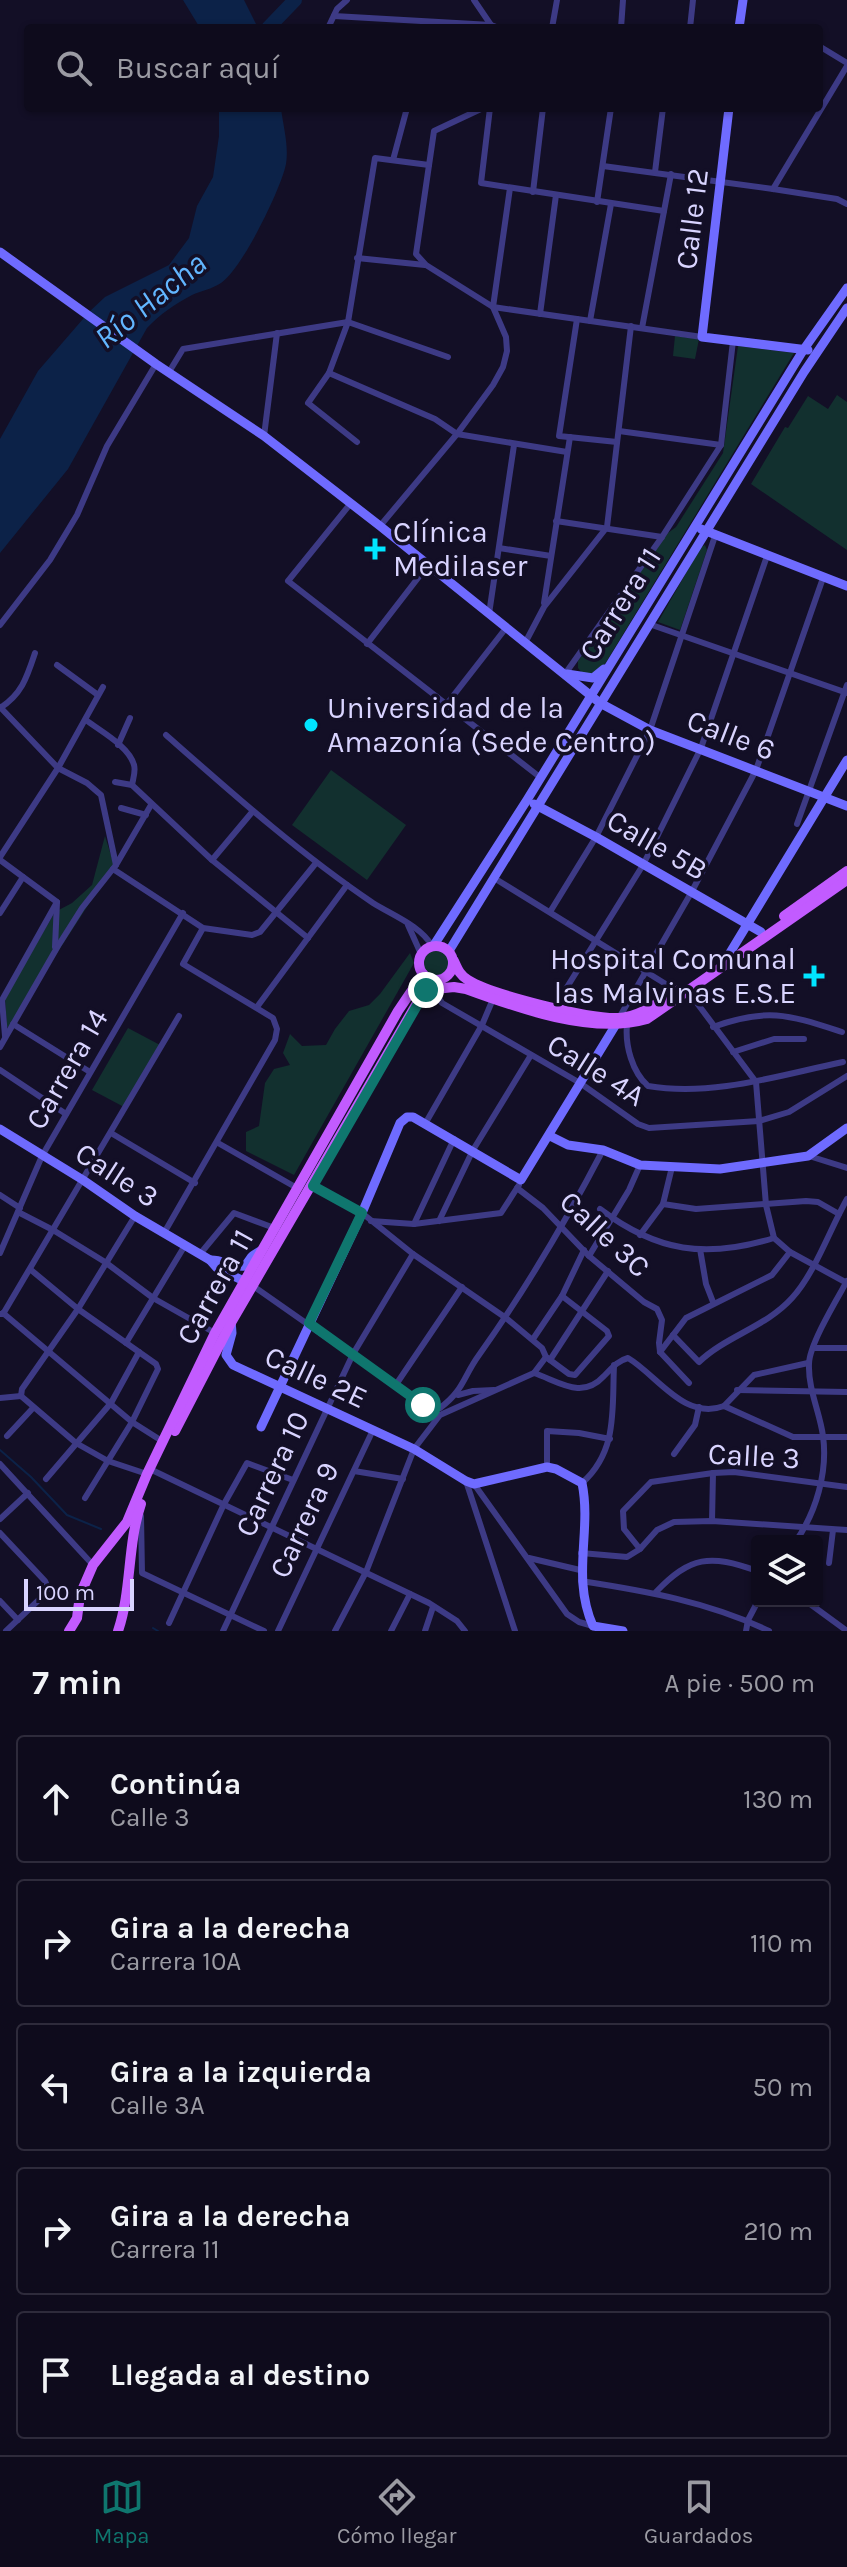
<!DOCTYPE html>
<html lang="es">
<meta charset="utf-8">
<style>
body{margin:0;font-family:Karla,sans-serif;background:#171425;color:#f1f3f6}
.controls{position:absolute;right:24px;bottom:24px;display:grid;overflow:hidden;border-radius:8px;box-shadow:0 2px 6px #0004}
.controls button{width:72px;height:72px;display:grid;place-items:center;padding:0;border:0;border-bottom:2px solid #2e2b3b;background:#0e0b1c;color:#f1f3f6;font:40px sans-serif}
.scale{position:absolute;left:24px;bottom:20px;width:110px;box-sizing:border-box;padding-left:8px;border:4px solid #d9d4ff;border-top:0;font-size:22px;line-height:28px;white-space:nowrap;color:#d9d4ff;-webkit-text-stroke:6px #130f26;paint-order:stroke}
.stop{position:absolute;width:24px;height:24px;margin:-18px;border:6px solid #0f766e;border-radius:50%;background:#fff}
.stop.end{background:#0f766e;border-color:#fff;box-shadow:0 2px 8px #0008}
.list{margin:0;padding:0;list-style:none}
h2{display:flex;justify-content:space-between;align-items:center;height:104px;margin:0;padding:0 32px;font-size:34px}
h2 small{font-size:26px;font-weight:400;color:#9b9ba3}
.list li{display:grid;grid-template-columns:52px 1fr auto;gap:24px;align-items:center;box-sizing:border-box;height:128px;margin:0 16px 16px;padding:0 16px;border:2px solid #2e2b3b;border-radius:8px}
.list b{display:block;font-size:30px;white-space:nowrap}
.list p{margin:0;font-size:26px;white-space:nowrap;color:#9b9ba3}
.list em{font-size:26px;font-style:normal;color:#9b9ba3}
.icon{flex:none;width:44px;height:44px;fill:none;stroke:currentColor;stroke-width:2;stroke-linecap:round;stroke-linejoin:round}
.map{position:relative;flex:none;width:847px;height:1631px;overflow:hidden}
.search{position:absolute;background:#0e0b1c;box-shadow:0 2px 6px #0004;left:24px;right:24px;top:24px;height:88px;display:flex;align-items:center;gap:20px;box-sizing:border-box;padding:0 28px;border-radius:8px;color:#9b9ba3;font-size:30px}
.sheet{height:824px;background:#0e0b1c}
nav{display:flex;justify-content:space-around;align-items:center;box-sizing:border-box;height:112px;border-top:2px solid #2e2b3b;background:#0e0b1c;font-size:22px;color:#9b9ba3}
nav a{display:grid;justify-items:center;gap:4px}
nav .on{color:#0f766e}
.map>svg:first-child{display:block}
.green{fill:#12302f}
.water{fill:#0c2248}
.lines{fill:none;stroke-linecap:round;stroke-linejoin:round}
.stream{stroke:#0c2248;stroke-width:2}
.river{stroke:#0c2248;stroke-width:14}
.street{stroke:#3d3a85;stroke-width:6}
.secondary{stroke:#6f6bff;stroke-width:9}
.primary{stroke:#c25bff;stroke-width:10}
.route{stroke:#0f766e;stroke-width:10}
.poi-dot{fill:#00e5ff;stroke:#130f26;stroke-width:3}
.labels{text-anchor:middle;stroke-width:7;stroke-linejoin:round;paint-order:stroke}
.street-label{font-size:30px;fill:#d9d4ff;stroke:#130f26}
.poi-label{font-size:30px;fill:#d9d4ff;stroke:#130f26;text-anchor:start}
.water-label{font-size:32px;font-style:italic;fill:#62b6ff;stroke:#130f26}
</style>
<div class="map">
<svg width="847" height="1631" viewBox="0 0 847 1631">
<rect width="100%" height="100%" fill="#130f26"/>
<g class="green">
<path d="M675 336 699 339 695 359 673 356Z"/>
<path d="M738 346 794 353 600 672 593 675 582 673 578 668V661L668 533 676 527 723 453Z"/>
<path d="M837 395 847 402V550L751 484 785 427 788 428 808 396 828 409Z"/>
<path d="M705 545 707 550 680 630 658 622 701 547Z"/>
<path d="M331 770 406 825 367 880 292 825Z"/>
<path d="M105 836 114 865 10 1026 7 1027 5 998 55 912 72 903 92 885Z"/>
<circle cx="436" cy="963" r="13"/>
<path d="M410 953 414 963 294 1175 246 1151V1132L259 1126 265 1083 274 1069 290 1065 283 1053 290 1034 302 1046 326 1045 335 1029 349 1011 369 1005 380 994Z"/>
<path d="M128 1028 160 1045 124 1107 92 1090Z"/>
</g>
<g class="water">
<path d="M183 0H244L258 28H200Z"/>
<path d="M219 108H281C283 126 289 145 286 164 281 189 242 269 221 283 212 289 201 291 192 295 175 304 160 314 147 328L68 469 0 553V439L38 371 89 312 105 297 169 265 189 238 197 206 213 177 219 136Z"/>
</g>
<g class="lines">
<g class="stream">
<path d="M0 1450 31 1477 67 1515 101 1529"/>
<path d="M153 1628 158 1631"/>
</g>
<path class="river" d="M268 28 295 0"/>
<g class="street">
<path d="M474 0 491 25 499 28"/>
<path d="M334 16 491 25"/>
<path d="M328 28 337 9 347 0"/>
<path d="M552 28 557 0"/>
<path d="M621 28 623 0"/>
<path d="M690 28 693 0"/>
<path d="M819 46 847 63"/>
<path d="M483 108 434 131 416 254 426 265 493 307 702 337"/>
<path d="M490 108 481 183 664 211"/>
<path d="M393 160 407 108"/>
<path d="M603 166 773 189 837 199 847 204"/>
<path d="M655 172 663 108"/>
<path d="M773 189 847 66"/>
<path d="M533 192 543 108"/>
<path d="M597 202 611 108"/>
<path d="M357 258 425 265"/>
<path d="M540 314 556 195"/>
<path d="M577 319 559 436 617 442"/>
<path d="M590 321 611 204"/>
<path d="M642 328 671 174"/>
<path d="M169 372 183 349 348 322 448 357"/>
<path d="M329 373 435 419 457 434 567 452"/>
<path d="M619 431 721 445"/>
<path d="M264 436 277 333"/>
<path d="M357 442 308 403 329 373 348 322 375 158 429 165"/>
<path d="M351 503 288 581 541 778"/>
<path d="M556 521 662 537"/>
<path d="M380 526 457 434 493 385 503 367 507 351 506 337 493 307 510 188"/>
<path d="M499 548 551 556"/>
<path d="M544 603 570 437"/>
<path d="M489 614 514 445"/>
<path d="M649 624 847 693"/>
<path d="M0 625 50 560 77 515 107 446 156 364"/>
<path d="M525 643 544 607 607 527 631 326"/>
<path d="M367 644 428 565"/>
<path d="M57 665 98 695"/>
<path d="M565 674 662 537 721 445 733 341"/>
<path d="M446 705 506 628"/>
<path d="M0 707 58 768 87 783 101 795 116 865"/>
<path d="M0 708C22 694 27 677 35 653"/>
<path d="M86 720C100 731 129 746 134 765 136 771 133 779 132 785"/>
<path d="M166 735C233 794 299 853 373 903 392 915 421 926 432 946"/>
<path d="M118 745 130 718"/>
<path d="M115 782 132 785 212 860 308 938"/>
<path d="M121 808 146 815"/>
<path d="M797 824 847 685"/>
<path d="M0 857 58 768 103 687"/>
<path d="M0 860 57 902 55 947"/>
<path d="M212 860 253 811"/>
<path d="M113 869 203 928 252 935 260 932 316 863"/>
<path d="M494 878 677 991"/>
<path d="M550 912 596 837 650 730 715 536"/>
<path d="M0 913 23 877"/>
<path d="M408 925 421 954"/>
<path d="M438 980V997L442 1003 580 1083 638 1124 649 1128 759 1121 789 1112 847 1076"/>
<path d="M688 991 756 1082 766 1205 774 1238 790 1252 847 1283"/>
<path d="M257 1007 347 885"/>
<path d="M554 1008 643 865 701 748 767 556"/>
<path d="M619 1018 691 893 756 770 823 578"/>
<path d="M13 1024 90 1072"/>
<path d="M627 1025C625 1045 632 1072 648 1086 713 1097 780 1075 843 1062"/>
<path d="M713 1027C768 1007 789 1015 842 1032"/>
<path d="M5 1036 2 1000 57 902"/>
<path d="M0 1047 58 946 82 908 116 865 151 805"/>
<path d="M733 1052 774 1039H804"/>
<path d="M0 1070 66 1114"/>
<path d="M425 1124 482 1025 493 999"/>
<path d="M111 1133 195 1183"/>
<path d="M218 1143 297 1188"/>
<path d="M809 1156 847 1168"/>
<path d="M313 1186 362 1213 413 1254 506 1318 542 1348 546 1357 569 1374 575 1375 609 1336 607 1331 562 1296"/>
<path d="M517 1188 543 1208 589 1256 644 1302 657 1309 662 1320 659 1343 660 1352 689 1383"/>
<path d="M0 1195 20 1208"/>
<path d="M663 1204 696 1209 806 1201 818 1202 839 1214"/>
<path d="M600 1209C657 1252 706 1259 774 1238"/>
<path d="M18 1212 53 1230 105 1262 153 1298 215 1333"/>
<path d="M371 1221 414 1224 501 1213 519 1185"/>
<path d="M439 1221 473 1150 531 1055"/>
<path d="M414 1224 454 1139"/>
<path d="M164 1233 275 1040 277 1029 273 1018 183 964 203 928"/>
<path d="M640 1235 663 1204 672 1167"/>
<path d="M700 1249 706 1284 713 1302"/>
<path d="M0 1253 42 1156 183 913"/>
<path d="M200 1254 234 1213 277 1229"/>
<path d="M589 1256 629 1190 640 1165"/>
<path d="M31 1270 78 1309 156 1364 158 1369 132 1422 85 1498"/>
<path d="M253 1286 423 1405 440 1408C464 1390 463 1377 479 1355 526 1289 566 1221 603 1150"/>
<path d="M3 1313 132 1422 162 1441"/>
<path d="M0 1314H3L179 1016"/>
<path d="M673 1335 699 1362C726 1336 766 1327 792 1298 815 1273 830 1229 847 1199"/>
<path d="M533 1339 562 1296 584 1250"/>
<path d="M126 1343 184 1247"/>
<path d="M813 1348H847"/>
<path d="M660 1352 686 1318 772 1275 790 1252"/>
<path d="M550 1360 608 1271"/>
<path d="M534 1373C560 1382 582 1400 604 1376 612 1368 617 1361 628 1358 657 1375 684 1421 724 1406L793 1437H847"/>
<path d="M395 1386 462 1287"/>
<path d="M737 1390 847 1392"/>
<path d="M458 1395 473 1391 494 1390"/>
<path d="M21 1396 22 1389 78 1309 135 1216"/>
<path d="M21 1396 76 1443 108 1461 147 1474"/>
<path d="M0 1398 21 1396"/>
<path d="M724 1406 754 1375 808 1363"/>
<path d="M7 1436 33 1408"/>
<path d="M674 1454 695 1425 699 1407"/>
<path d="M0 1464 93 1565"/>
<path d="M547 1467V1431L579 1433 610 1439"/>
<path d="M154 1471 429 1603 457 1621 465 1631"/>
<path d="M354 1471 403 1479"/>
<path d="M46 1479 111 1403 139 1352"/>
<path d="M466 1481 515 1631"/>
<path d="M582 1483C618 1451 612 1409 614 1365"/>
<path d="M474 1484 567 1614 579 1622 593 1626"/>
<path d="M141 1516 142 1573 264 1631"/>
<path d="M0 1519 28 1493"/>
<path d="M712 1521 713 1473"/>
<path d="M0 1533 45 1581 48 1588 44 1595 6 1631"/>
<path d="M796 1541C816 1512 828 1472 823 1436 820 1413 808 1389 809 1364 809 1345 837 1299 847 1281"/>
<path d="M640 1549 624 1529 623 1511 651 1482 713 1473 734 1472 847 1487"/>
<path d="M581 1553 627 1557 640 1549 657 1530 674 1522 712 1521 847 1530"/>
<path d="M529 1558 580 1570"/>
<path d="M829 1563 833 1530"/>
<path d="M581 1581C646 1591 709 1602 769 1631"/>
<path d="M656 1592C690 1556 710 1554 757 1571"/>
<path d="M0 1601 18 1620"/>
<path d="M806 1601 847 1631"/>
<path d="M169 1623 224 1504 247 1463 293 1480"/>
<path d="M223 1631 353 1354 413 1254"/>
<path d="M278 1631 373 1430"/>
<path d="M335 1631 366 1572 414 1449 440 1415 534 1373 546 1357"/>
<path d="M391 1631 410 1594"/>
<path d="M425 1631 433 1607"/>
<path d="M746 1631 748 1620 758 1601"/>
</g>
<g class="secondary">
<path d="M739 28 743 0"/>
<path d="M729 108 702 337 808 350"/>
<path d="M0 252 156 364 264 436 380 526 600 703 650 730 847 806"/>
<path d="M701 529 847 586"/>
<path d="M567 674 593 678 604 669"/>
<path d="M534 804 596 837 761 932"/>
<path d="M434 945 527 800 804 349 847 288"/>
<path d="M449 951 804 372 847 308"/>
<path d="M728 956 847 760"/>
<path d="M0 1129 83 1180 135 1216 210 1260 217 1268 250 1284"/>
<path d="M550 1136 568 1145 603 1150 640 1165 720 1169 808 1156 847 1128"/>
<path d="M210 1260C222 1259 233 1268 245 1266L252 1256 260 1251"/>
<path d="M231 1320 232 1333 226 1355 233 1365 414 1449 466 1481 474 1484 547 1467 556 1469 582 1483C592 1532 571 1576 593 1626L623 1631"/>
<path d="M261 1427 362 1213 400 1123 407 1117H413L521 1180 615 1026"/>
</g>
<g class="primary">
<path d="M784 916 847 871"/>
<circle cx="436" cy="963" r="17"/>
<path d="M454 961C458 970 460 975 468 980 492 995 589 1019 618 1018 639 1018 662 1000 679 990"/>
<path d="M426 990 454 987 466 989C518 1008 592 1035 647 1019L847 880"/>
<path d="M175 1431 232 1321 431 979"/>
<path d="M69 1631 77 1618 80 1595 93 1565 127 1522 147 1474 215 1333 398 1011 423 974"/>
<path d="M118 1631C132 1590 127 1545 141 1504"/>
</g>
</g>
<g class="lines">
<path class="route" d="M423 1405 309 1323 362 1213 313 1186 426 990"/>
</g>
<g class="poi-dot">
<path d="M371 537h8v8h8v8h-8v8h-8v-8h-8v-8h8z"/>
<circle cx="311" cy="725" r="8"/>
<path d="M810 964h8v8h8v8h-8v8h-8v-8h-8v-8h8z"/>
</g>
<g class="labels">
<g class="street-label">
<text transform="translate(692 219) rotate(-83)" y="10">Calle 12</text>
<text transform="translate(620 604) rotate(-58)" y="10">Carrera 11</text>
<text transform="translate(731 735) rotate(21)" y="10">Calle 6</text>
<text transform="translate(657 845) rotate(30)" y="10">Calle 5B</text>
<text transform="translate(67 1069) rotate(-60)" y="10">Carrera 14</text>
<text transform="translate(596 1070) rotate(32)" y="10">Calle 4A</text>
<text transform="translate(117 1175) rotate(33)" y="10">Calle 3</text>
<text transform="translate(605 1234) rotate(43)" y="10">Calle 3C</text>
<text transform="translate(215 1287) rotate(-61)" y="10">Carrera 11</text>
<text transform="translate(316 1377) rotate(25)" y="10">Calle 2E</text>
<text transform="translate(754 1456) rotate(3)" y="10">Calle 3</text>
<text transform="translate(272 1474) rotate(-65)" y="10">Carrera 10</text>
<text transform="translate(304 1520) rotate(-65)" y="10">Carrera 9</text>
</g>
<g class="poi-label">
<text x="393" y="542">Clínica<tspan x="393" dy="34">Medilaser</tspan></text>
<text x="327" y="718">Universidad de la<tspan x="327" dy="34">Amazonía (Sede Centro)</tspan></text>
<text x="796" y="969" text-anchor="end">Hospital Comunal<tspan x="796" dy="34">las Malvinas E.S.E</tspan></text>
</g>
<g class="water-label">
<text transform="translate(150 300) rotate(-39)" y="11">Río Hacha</text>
</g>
</g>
</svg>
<div class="controls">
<button><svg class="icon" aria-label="layers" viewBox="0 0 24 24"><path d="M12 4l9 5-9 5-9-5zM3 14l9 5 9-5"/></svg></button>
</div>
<div class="scale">100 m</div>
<div class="stop" style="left:423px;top:1405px"></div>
<div class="stop end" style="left:426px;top:990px"></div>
<div class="search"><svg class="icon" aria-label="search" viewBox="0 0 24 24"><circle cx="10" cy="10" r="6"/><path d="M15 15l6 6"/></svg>Buscar aquí</div>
</div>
<section class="sheet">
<h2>7 min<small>A pie · 500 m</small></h2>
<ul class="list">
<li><svg class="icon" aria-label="ahead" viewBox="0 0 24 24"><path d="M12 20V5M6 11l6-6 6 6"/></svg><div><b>Continúa</b><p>Calle 3</p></div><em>130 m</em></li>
<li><svg class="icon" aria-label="right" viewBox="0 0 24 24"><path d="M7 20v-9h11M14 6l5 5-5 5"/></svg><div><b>Gira a la derecha</b><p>Carrera 10A</p></div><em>110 m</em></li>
<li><svg class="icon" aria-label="left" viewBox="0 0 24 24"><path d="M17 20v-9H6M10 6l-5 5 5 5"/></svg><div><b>Gira a la izquierda</b><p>Calle 3A</p></div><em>50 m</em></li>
<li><svg class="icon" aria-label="right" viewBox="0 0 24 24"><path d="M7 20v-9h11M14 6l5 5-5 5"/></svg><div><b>Gira a la derecha</b><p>Carrera 11</p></div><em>210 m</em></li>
<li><svg class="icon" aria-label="arrive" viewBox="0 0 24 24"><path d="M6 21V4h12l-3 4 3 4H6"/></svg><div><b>Llegada al destino</b></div></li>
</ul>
</section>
<nav>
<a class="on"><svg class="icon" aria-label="map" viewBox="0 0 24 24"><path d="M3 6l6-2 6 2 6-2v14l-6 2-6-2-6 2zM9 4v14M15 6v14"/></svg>Mapa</a>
<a><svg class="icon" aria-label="directions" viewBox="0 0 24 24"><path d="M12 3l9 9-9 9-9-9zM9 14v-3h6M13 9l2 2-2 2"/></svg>Cómo llegar</a>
<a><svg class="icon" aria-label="saved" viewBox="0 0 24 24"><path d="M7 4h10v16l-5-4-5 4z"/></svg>Guardados</a>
</nav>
